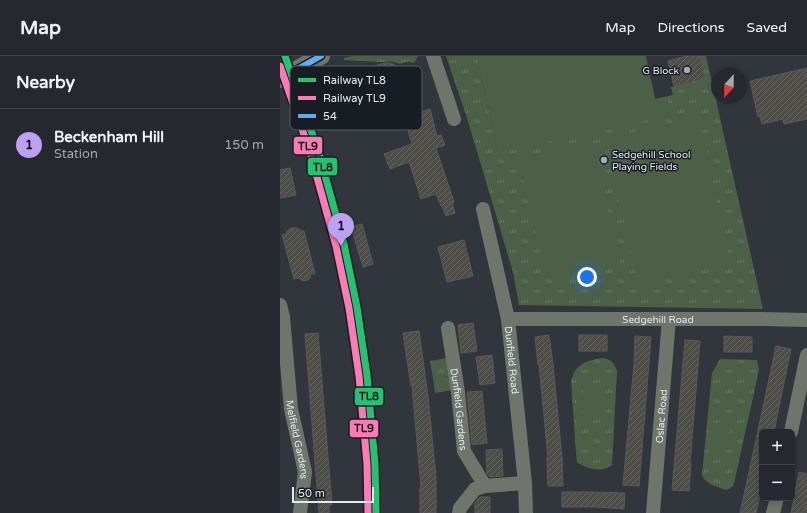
<!DOCTYPE html>
<meta charset="utf-8">
<style>
body{margin:0;font-family:"Varela Round",sans-serif;background:#2d3036;color:#f1f3f6}
.controls{position:absolute;right:12px;bottom:12px;display:grid;overflow:hidden;border-radius:6px;box-shadow:0 2px 6px #0003}
.controls button{width:36px;height:36px;display:grid;place-items:center;padding:0;border:0;border-bottom:1px solid #42444a;background:#25282e;color:#f1f3f6;font:20px sans-serif}
.compass{position:absolute;left:431px;top:12px;width:36px;height:36px;border-radius:50%;background:#25282e;box-shadow:0 2px 6px #0003;rotate:202deg}
.scale{position:absolute;left:12px;bottom:10px;width:82px;box-sizing:border-box;padding-left:4px;border:2px solid #e3e9f2;border-top:0;font-size:11px;line-height:14px;white-space:nowrap;color:#e3e9f2;-webkit-text-stroke:3px #181d23;paint-order:stroke}
.you{position:absolute;left:307px;top:221px;width:14px;height:14px;margin:-10px;border:3px solid #fff;border-radius:50%;background:#1a73e8;box-shadow:0 0 0 6px #1a73e833}
.badge{display:grid;place-items:center;width:26px;height:26px;border-radius:50%;background:#bca0f2;color:#111;font-size:13px;font-weight:700}
.pin{position:absolute;translate:-50% -33px;filter:drop-shadow(0 1px 2px #0008)}
.pin::after{content:'';position:absolute;top:21px;width:14px;height:12px;background:inherit;clip-path:polygon(0 0,100% 0,50% 100%)}
.list{margin:0;padding:0;list-style:none}
h2{display:flex;justify-content:space-between;align-items:center;height:52px;margin:0;padding:0 16px;font-size:17px}
h2 small{font-size:13px;font-weight:400;color:#a3a6aa}
.list li{display:grid;grid-template-columns:26px 1fr auto;gap:12px;align-items:center;box-sizing:border-box;height:72px;padding:0 16px;border-top:1px solid #42444a}
.list b{display:block;font-size:15px;white-space:nowrap}
.list p{margin:0;font-size:13px;white-space:nowrap;color:#a3a6aa}
.list em{font-size:13px;font-style:normal;color:#a3a6aa}
.map{position:relative;flex:none;width:527px;height:457px;overflow:hidden}
header{display:flex;align-items:center;gap:24px;box-sizing:border-box;height:56px;padding:0 20px;background:#25282e;border-bottom:1px solid #42444a}
header strong{font-size:19px}
nav{display:flex;gap:22px;margin-inline-start:auto;font-size:14px}
main{display:flex}
aside{flex:1;background:#25282e}
.map>svg:first-child{display:block}
.grass{fill:url(#grass-tufts)}
.park{fill:#4c6048}
.building{fill:url(#building-hatch);stroke:#59595a}
.lines{fill:none;stroke-linecap:round;stroke-linejoin:round}
.minor{stroke:#6f756a;stroke-width:14}
.major{stroke:#6e766c;stroke-width:18}
.bus-1-casing{stroke:#181d23;stroke-width:9}
.bus-1{stroke:#60acee;stroke-width:6}
.rail-1-casing{stroke:#181d23;stroke-width:10}
.rail-2-casing{stroke:#181d23;stroke-width:10}
.rail-1{stroke:#26c172;stroke-width:7}
.rail-2{stroke:#fd7bb5;stroke-width:7}
.poi-dot{fill:#a5aab3;stroke:#181d23;stroke-width:1.5}
.labels{text-anchor:middle;stroke-width:3;stroke-linejoin:round;paint-order:stroke}
.poi-label{font-size:10px;fill:#e3e9f2;stroke:#181d23;text-anchor:end}
.street-label{font-size:10px;fill:#e3e9f2;stroke:#181d23}
.key{fill:#181d23;stroke:#555a61;stroke-width:1}
.key-label{font-size:11px;fill:#e3e9f2}
.line-badge{stroke:#181d23;stroke-width:1.5}
.pale-badge-label{font-size:11px;text-anchor:middle;font-weight:bold;fill:#111}
</style>
<header>
<strong>Map</strong>
<nav><a>Map</a><a>Directions</a><a>Saved</a></nav>
</header>
<main>
<aside>
<h2>Nearby<small></small></h2>
<ul class="list">
<li><span class="badge">1</span><div><b>Beckenham Hill</b><p>Station</p></div><em>150 m</em></li>
</ul>
</aside>
<div class="map">
<svg width="527" height="457" viewBox="0 0 527 457">
<defs>
<pattern id="grass-tufts" width="24" height="20" patternUnits="userSpaceOnUse"><rect width="24" height="20" fill="#4c6048"/><path d="M3 7l-1-3M5 7V3M7 7l1-3M15 17l-1-3M17 17v-4M19 17l1-3" fill="none" stroke="#667763"/></pattern>
<pattern id="building-hatch" width="6" height="6" patternUnits="userSpaceOnUse"><rect width="6" height="6" fill="#4e4c47"/><path d="M-1 1l2-2M0 6l6-6M5 7l2-2" fill="none" stroke="#676662"/></pattern>
</defs>
<rect width="100%" height="100%" fill="#31363d"/>
<g class="grass">
<path d="M72 0H138L134 7C129 5 125 6 120 8 114 5 109 5 102 6L64 4V2Z"/>
<path d="M166 0H197L218 96 376 47 375 43 393 39 391 31 425 23 420 0H426L483 253 239 249 233 216 187 62Z"/>
<path d="M167 302 170 320 153 322 150 305Z"/>
<path d="M324 302C333 305 334 307 337 315L332 409C321 417 307 413 297 406L296 397 291 324C293 321 293 317 295 315 301 305 314 303 324 302Z"/>
<path d="M440 303 477 304 479 314 454 427 453 430 447 434C438 431 426 429 422 419L432 317Z"/>
</g>
<g class="park">
<path d="M197 0H366L376 47 387 44 390 59 218 97Z"/>
<path d="M419 62 450 208 358 229 326 82Z"/>
<path d="M313 85 339 206 266 223 239 101Z"/>
<path d="M170 320 173 334 155 337 153 322Z"/>
<path d="M305 330H308L314 334 315 337 320 338 322 342 320 349C312 352 309 365 301 354L302 349 305 341 302 333Z"/>
<path d="M444 360C453 376 451 387 439 401 431 385 432 374 444 360Z"/>
</g>
<g class="building">
<path d="M407 0H420L425 23 394 30 388 5Z"/>
<path d="M104 7H110L119 11 124 16 128 23 129 31 128 37 125 44 117 52 107 53H101L91 50 89 53 80 44 76 32 79 21 84 22 88 15 92 11Z"/>
<path d="M527 12V63L504 68 503 63 482 68 480 60 478 61 470 25Z"/>
<path d="M150 53 157 80 161 79 165 89 156 92 174 146 172 147 175 157 166 160 162 150H161L156 138 141 143 129 106 110 113 104 98 132 88 124 61Z"/>
<path d="M10 112 16 139 0 142V114Z"/>
<path d="M82 168 93 208 83 211 71 171Z"/>
<path d="M11 172H17L21 175H24L35 218H31L30 222 28 224 23 225 19 222 14 223 2 179 6 178 7 175Z"/>
<path d="M184 184 193 220 167 226 158 191Z"/>
<path d="M193 267 197 295 181 297 178 269Z"/>
<path d="M139 275 148 340 156 421V457H140V431H141L132 330H131L123 277Z"/>
<path d="M38 277 52 449H49V457H39L25 278Z"/>
<path d="M269 279 273 308 282 402 283 430H268L267 402H268L259 308 258 309 255 281Z"/>
<rect x="299" y="279" width="28" height="16"/>
<path d="M355 280 371 281 359 430 343 429 354 308Z"/>
<path d="M444 280 472 281V296H444Z"/>
<path d="M405 284 420 285 410 407H411L409 435 392 434Z"/>
<path d="M496 290 511 293 499 351 494 376H482V431L476 457H460L485 342Z"/>
<path d="M212 299 215 327 200 329 196 301Z"/>
<path d="M202 335 207 387 192 389 187 336Z"/>
<path d="M222 393 223 420 210 421 207 418 206 394Z"/>
<path d="M519 416 527 418V457H511Z"/>
<path d="M282 436H316L345 437 344 453 315 451H282Z"/>
<path d="M200 441H210V457H195V447Z"/>
</g>
<g class="lines">
<g class="minor">
<path d="M153 0 174 63"/>
<path id="s1" d="M203 153 228 263 245 427 246 457"/>
<path id="s2" d="M0 249 3 261 11 353 25 416 20 457"/>
<path id="s3" d="M228 263H479L527 264"/>
<path id="s4" d="M168 272 178 336 184 395 205 430 245 427"/>
<path d="M511 376 527 299"/>
<path d="M179 457 180 452 195 433 205 430"/>
<path id="s5" d="M373 457 389 263"/>
<path d="M493 457 497 442"/>
</g>
<path class="major" d="M0 23 41 0"/>
<defs>
<path id="bus-1" d="M0 23 41 0"/>
</defs>
<use href="#bus-1" class="bus-1-casing"/>
<use href="#bus-1" class="bus-1"/>
<defs>
<path id="rail-1" d="M5 0 38 94 64 188 77 251 87 319 95 408 96 457"/>
<path id="rail-2" d="M0 10 30 96 56 190 69 252 79 320 87 408 88 457"/>
</defs>
<use href="#rail-1" class="rail-1-casing"/>
<use href="#rail-2" class="rail-2-casing"/>
<use href="#rail-1" class="rail-1"/>
<use href="#rail-2" class="rail-2"/>
</g>
<g class="poi-dot">
<circle cx="407" cy="14" r="4"/>
<circle cx="324" cy="104" r="4"/>
</g>
<g class="labels">
<g class="poi-label">
<text x="399" y="18">G Block</text>
<text x="332" y="102" text-anchor="start">Sedgehill School<tspan x="332" dy="12">Playing Fields</tspan></text>
</g>
<g class="street-label">
<text dy="4" stroke="none"><textPath href="#s3" startOffset="150">Sedgehill Road</textPath></text>
<text dy="4" stroke="none"><textPath href="#s1" startOffset="154">Dunfield Road</textPath></text>
<text dy="4" stroke="none"><textPath href="#s4" startOffset="82">Dunfield Gardens</textPath></text>
<text dy="4" stroke="none"><textPath href="#s5" startOffset="97">Oslac Road</textPath></text>
<text dy="4" stroke="none"><textPath href="#s2" startOffset="136">Melfield Gardens</textPath></text>
</g>
</g>
<rect x="10" y="10" width="132" height="64" rx="6" class="key"/>
<rect x="18" y="22" width="18" height="4" fill="#26c172"/>
<rect x="18" y="40" width="18" height="4" fill="#fd7bb5"/>
<rect x="18" y="58" width="18" height="4" fill="#60acee"/>
<g class="key-label">
<text x="43" y="28">Railway TL8</text>
<text x="43" y="46">Railway TL9</text>
<text x="43" y="64">54</text>
</g>
<g class="line-badge">
<rect x="13" y="80" width="30" height="19" rx="4" fill="#fd7bb5"/>
<rect x="27" y="101" width="31" height="19" rx="4" fill="#26c172"/>
<rect x="74" y="331" width="30" height="19" rx="4" fill="#26c172"/>
<rect x="69" y="363" width="30" height="19" rx="4" fill="#fd7bb5"/>
</g>
<g class="pale-badge-label">
<text x="28" y="94">TL9</text>
<text x="43" y="115">TL8</text>
<text x="89" y="344">TL8</text>
<text x="84" y="376">TL9</text>
</g>
</svg>
<div class="controls">
<button>+</button>
<button>−</button>
</div>
<svg class="compass" viewBox="-18 -18 36 36"><path d="M0-13l5 13h-10z" fill="#e53935"/><path d="M0 13l5-13h-10z" fill="#a3a6aa"/></svg>
<div class="scale">50 m</div>
<div class="you"></div>
<div class="pin badge" style="left:61px;top:190px">1</div>
</div>
</main>
